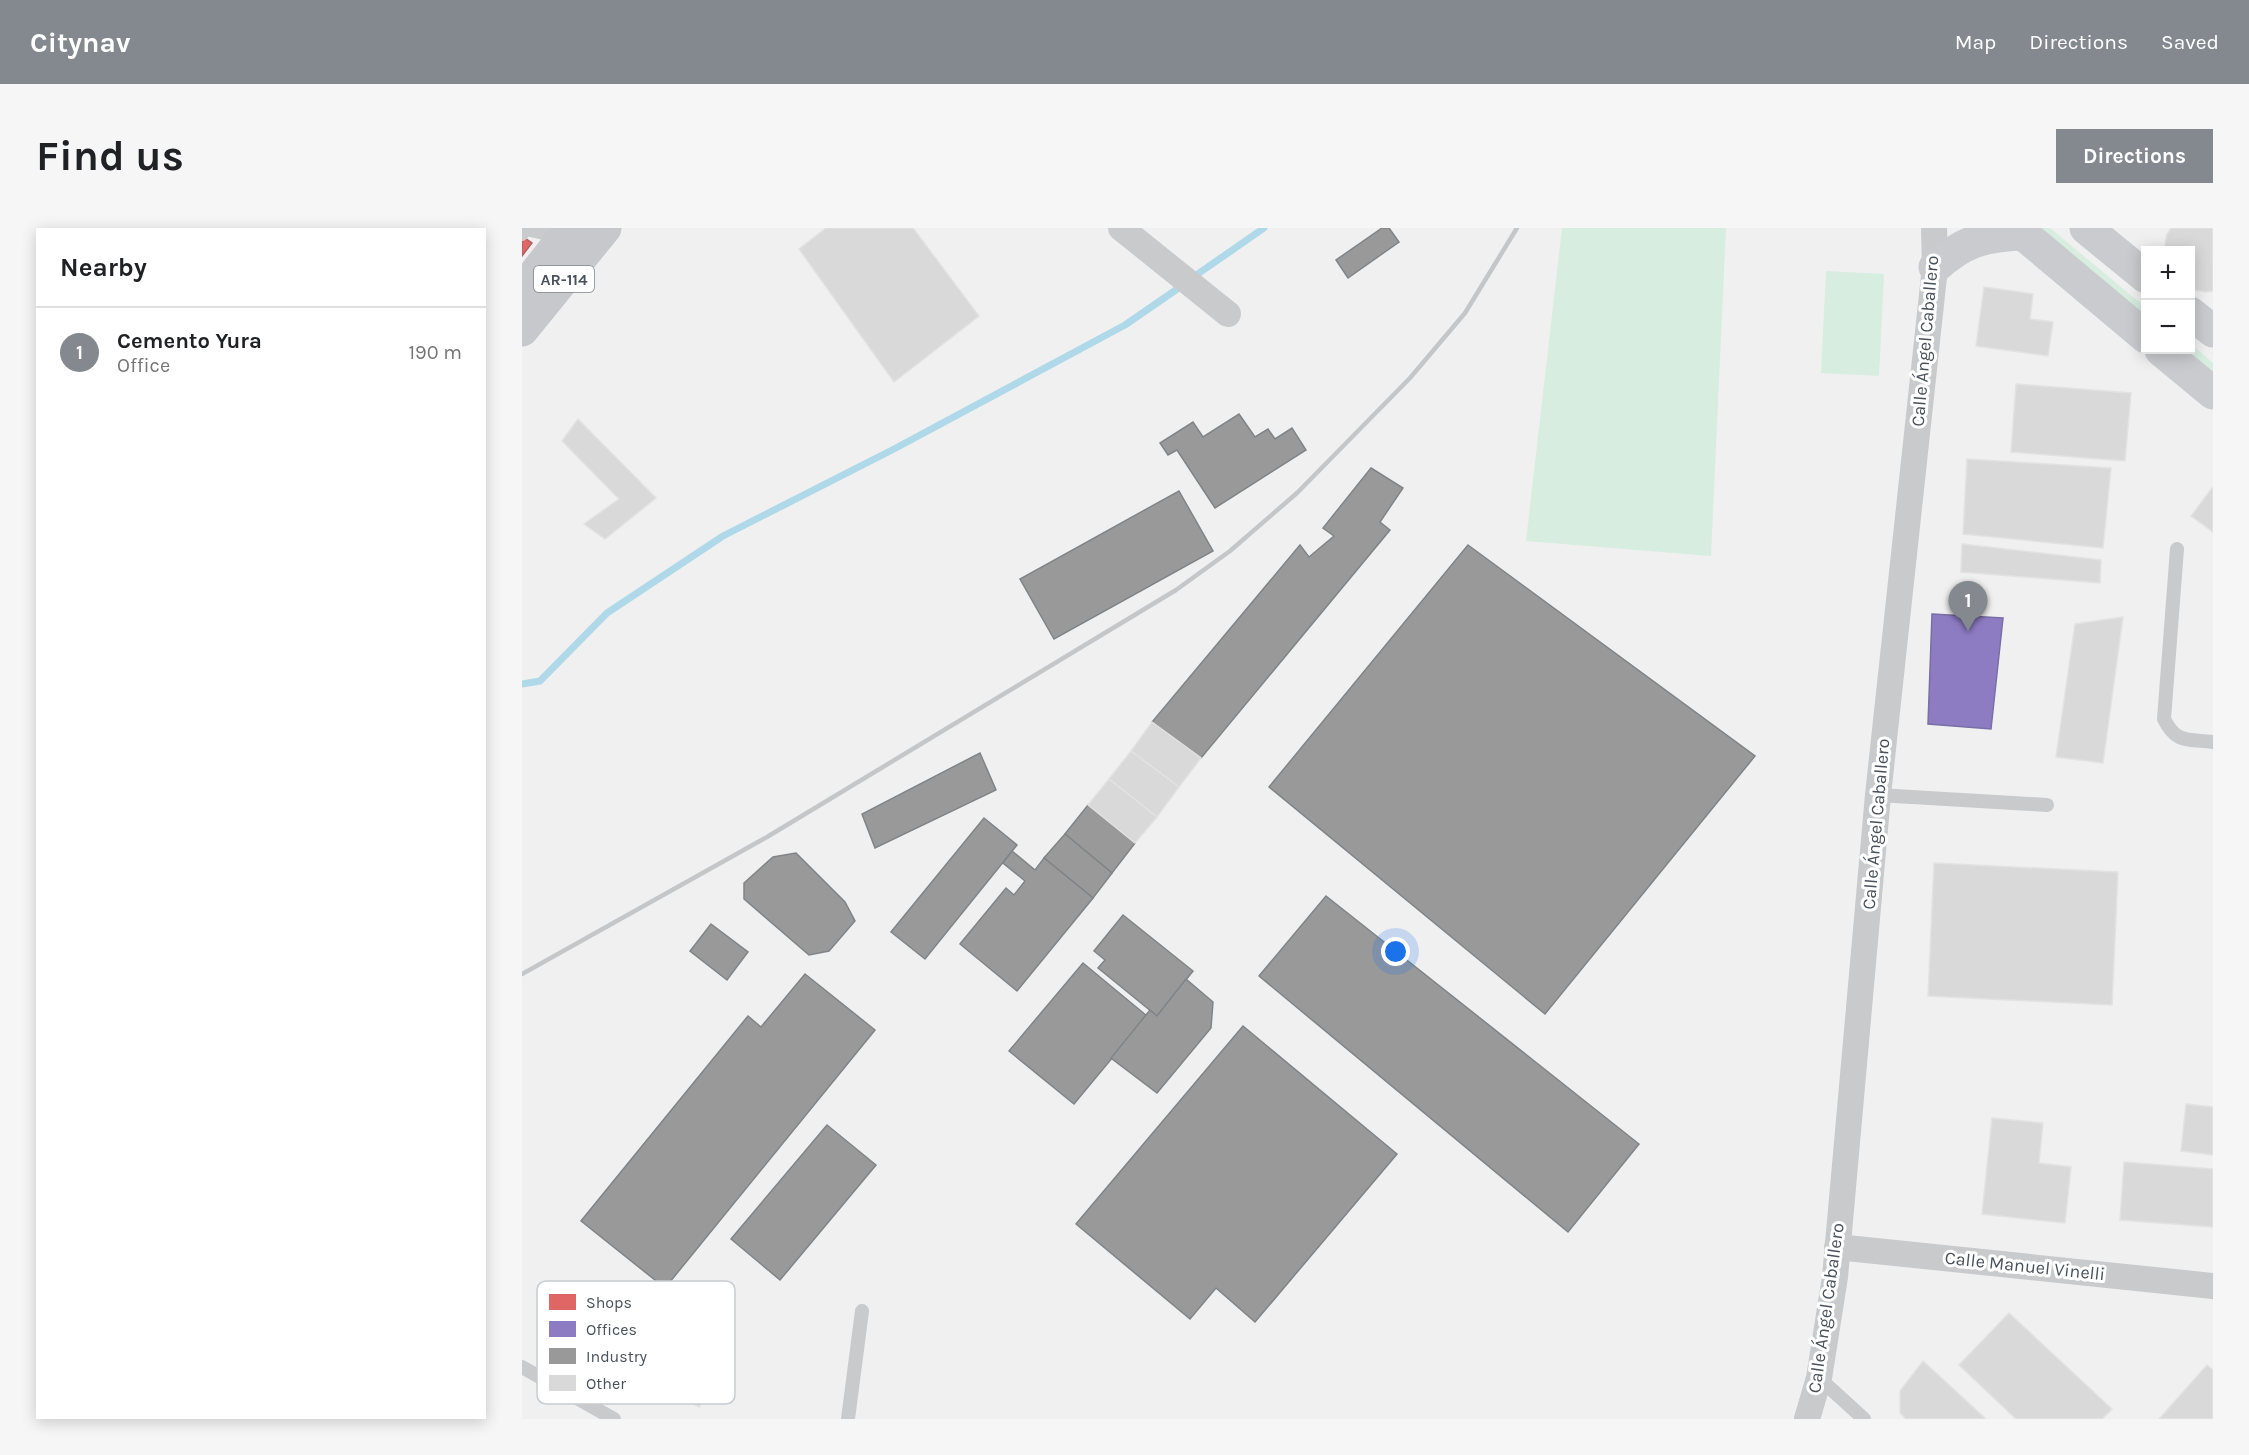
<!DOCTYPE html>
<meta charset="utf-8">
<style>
body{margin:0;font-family:Karla,sans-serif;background:#f6f6f6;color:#202124}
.controls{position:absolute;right:18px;top:18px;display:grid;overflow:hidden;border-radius:0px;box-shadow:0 3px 15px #0003}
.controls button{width:54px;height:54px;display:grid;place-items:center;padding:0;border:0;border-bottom:2px solid #e0e0e0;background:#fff;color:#202124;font:30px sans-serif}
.you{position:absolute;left:874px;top:724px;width:21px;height:21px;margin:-15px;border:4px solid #fff;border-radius:50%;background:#1a73e8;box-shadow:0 0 0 9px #1a73e833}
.badge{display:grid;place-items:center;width:39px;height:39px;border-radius:50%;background:#83898f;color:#fff;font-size:20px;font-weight:700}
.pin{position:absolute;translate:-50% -50px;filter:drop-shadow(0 2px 3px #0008)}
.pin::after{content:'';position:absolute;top:32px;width:21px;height:18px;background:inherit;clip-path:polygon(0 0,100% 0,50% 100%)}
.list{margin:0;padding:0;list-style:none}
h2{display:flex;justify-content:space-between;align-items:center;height:78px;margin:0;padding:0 24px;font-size:26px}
h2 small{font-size:20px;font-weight:400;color:#757577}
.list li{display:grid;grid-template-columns:39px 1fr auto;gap:18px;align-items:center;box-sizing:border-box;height:90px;padding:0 24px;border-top:2px solid #e0e0e0}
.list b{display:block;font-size:22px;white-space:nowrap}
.list p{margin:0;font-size:20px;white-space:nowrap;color:#757577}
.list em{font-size:20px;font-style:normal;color:#757577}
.map{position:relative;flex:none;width:1691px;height:1191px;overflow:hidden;border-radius:0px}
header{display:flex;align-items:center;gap:36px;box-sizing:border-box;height:84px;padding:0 30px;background:#83898f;color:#fff}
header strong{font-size:28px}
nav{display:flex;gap:33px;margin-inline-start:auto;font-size:21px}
.intro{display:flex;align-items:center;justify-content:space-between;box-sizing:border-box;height:144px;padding:0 36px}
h1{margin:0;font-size:42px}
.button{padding:15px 27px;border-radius:0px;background:#83898f;color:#fff;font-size:21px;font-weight:700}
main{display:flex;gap:36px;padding:0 36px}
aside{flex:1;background:#fff;border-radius:0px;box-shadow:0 3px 15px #0003}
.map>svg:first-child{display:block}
.green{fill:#d7ede0}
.shops{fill:#e06666;stroke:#b36063;stroke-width:1.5}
.offices{fill:#8e7cc3;stroke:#796fa4;stroke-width:1.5}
.industry{fill:#999;stroke:#818486;stroke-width:1.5}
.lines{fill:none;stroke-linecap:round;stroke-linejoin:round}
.stream{stroke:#afd9e8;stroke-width:7}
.building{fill:#d9d9da;stroke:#e2e2e3;stroke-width:1.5}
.lane{stroke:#c8cacc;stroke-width:14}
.street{stroke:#c8cacc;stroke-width:26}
.secondary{stroke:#c9cbce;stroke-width:33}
.primary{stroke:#c6c8cb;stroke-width:33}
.rail{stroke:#c4c6c7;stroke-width:4.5}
.labels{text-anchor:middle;stroke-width:6;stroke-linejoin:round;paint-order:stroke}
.shield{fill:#fff;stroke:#80868c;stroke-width:1.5}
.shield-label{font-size:16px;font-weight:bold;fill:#49525b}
.street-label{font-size:18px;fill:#49525b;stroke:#fff}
.key{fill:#fff;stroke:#c8cbce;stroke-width:1.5}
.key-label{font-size:16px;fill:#49525b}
</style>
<header>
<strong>Citynav</strong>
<nav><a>Map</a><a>Directions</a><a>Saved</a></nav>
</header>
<div class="intro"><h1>Find us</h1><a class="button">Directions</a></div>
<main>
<aside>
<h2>Nearby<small></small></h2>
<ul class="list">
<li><span class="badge">1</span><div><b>Cemento Yura</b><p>Office</p></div><em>190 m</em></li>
</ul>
</aside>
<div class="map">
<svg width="1691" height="1191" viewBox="0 0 1691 1191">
<rect width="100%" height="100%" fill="#f0f0f0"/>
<g class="green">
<path d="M1040 0H1204L1189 328 1004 313Z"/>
<path d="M1510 0H1528L1623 79V97Z"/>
<path d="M1304 43 1362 46 1357 148 1299 145Z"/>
<path d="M1669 116 1691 135V153L1653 122H1668Z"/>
</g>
<path class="shops" d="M0 8 10 15 0 28Z"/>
<path class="offices" d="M1410 386 1481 390 1469 501 1406 496Z"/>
<g class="industry">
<path d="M860 0H867L877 14 826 50 814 32Z"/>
<path d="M717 186 733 209 746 201 753 211 770 200 784 222 693 280 655 222 646 227 638 215 671 194 681 209Z"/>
<path d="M849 240 881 260 858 294 868 302 679 530 630 494 778 317 787 329 812 308 801 300Z"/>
<path d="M657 263 691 323 532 411 498 351Z"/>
<path d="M946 317 1233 528 1023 786 747 559Z"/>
<path d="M458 525 474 562 353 620 340 586Z"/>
<path d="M566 577 613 615 590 645 543 606Z"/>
<path d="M462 590 495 617 403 731 369 704Z"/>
<path d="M543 606 590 645 571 670 522 630Z"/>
<path d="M490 623 513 642 522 630 571 670 495 763 438 716 484 660 492 667 503 653 481 635Z"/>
<path d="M274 625 323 674 333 693 307 723 287 727 222 671V655L251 629Z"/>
<path d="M804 668 1117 916 1046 1004 737 748Z"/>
<path d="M601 687 671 743 635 788 576 740 583 732 572 723Z"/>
<path d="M189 696 226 724 205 752 168 723Z"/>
<path d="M561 735 625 788 552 876 487 823Z"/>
<path d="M283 746 353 802 143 1060 59 993 226 788 239 799Z"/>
<path d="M664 751 691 774 689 800 635 865 589 830 628 782 635 788Z"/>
<path d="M721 798 875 926 733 1094 694 1060 668 1091 554 996Z"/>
<path d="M305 897 354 937 258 1052 209 1011Z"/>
</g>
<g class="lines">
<g class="stream">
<path d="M670 50 742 0"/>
<path d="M0 456 18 453 85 385 201 308 372 221 603 97 661 57"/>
</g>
</g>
<g class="building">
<path d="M304 0H391L457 88 372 154 277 21Z"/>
<path d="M1649 0H1691V63L1684 64 1668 61V22H1642L1645 6Z"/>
<path d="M1462 59 1511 66 1508 91 1531 94 1526 128 1454 118Z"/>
<path d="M1494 156 1609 165 1603 233 1489 224Z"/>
<path d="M56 191 134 270 83 311 62 296 97 271 40 213Z"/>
<path d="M1445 231 1589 240 1581 320 1441 306Z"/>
<path d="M1690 260 1691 261V304L1669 288Z"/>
<path d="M1440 316 1579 332 1578 355 1439 344Z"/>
<path d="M1601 389 1581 535 1534 529 1553 396Z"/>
<path d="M630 494 679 530 657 559 609 523Z"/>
<path d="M609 523 657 559 635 589 587 551Z"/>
<path d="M587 551 635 589 613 615 566 577Z"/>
<path d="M1412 635 1596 644 1590 777 1406 768Z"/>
<path d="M1664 876 1691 879V927L1659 923Z"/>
<path d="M1470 890 1521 895 1517 935 1549 939 1543 995 1460 986Z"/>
<path d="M1602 934 1691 941V999L1598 992Z"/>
<path d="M1487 1085 1590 1181 1580 1191H1494L1437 1137Z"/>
<path d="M126 1107 196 1145 177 1179 107 1141Z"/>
<path d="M1401 1133 1464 1191H1384L1378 1185V1163Z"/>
<path d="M1685 1137 1691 1142V1191H1637Z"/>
</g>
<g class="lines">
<g class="lane">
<path d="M0 6 4 1 40 9"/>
<path d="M1655 321 1642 491C1654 516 1667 511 1691 514"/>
<path d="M1356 567 1525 577"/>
<path d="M0 1139 92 1191"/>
<path d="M1297 1150 1342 1191"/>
<path d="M326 1191 340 1083"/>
</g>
<g class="street">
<path d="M599 0 706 86"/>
<path d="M1315 1019 1691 1058"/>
<path d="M1285 1191 1297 1150 1313 1049 1356 567 1413 39 1412 0"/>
</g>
<g class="secondary">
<path d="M1494 0 1624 109"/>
<path d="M1564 0 1624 49"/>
<path d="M1413 39C1442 13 1461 8 1499 6"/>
<path d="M1668 85 1691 103"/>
<path d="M1639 122 1691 165"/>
</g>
<g class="primary">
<path d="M0 62 49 0"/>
<path d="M0 102 83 0"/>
</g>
<path class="rail" d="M0 746 245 609 654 362 708 323 775 265 888 150 943 85 995 0"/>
</g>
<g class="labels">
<rect class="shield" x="12" y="38" width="60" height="26" rx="4.5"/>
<g class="shield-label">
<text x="42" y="57">AR-114</text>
</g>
<g class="street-label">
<text transform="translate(1403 113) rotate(-85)" y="6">Calle Ángel Caballero</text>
<text transform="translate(1354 596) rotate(-85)" y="6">Calle Ángel Caballero</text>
<text transform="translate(1503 1038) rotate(6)" y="6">Calle Manuel Vinelli</text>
<text transform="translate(1304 1080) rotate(-82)" y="6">Calle Ángel Caballero</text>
</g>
</g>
<rect x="15" y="1053" width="198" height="123" rx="9" class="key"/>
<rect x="27" y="1066" width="27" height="16" fill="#e06666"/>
<rect x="27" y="1093" width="27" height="16" fill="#8e7cc3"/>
<rect x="27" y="1120" width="27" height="16" fill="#999"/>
<rect x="27" y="1147" width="27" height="16" fill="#d9d9da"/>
<g class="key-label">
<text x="64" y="1080">Shops</text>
<text x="64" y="1107">Offices</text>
<text x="64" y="1134">Industry</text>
<text x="64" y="1161">Other</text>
</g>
</svg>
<div class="controls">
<button>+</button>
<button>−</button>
</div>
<div class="you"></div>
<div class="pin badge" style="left:1446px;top:403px">1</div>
</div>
</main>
